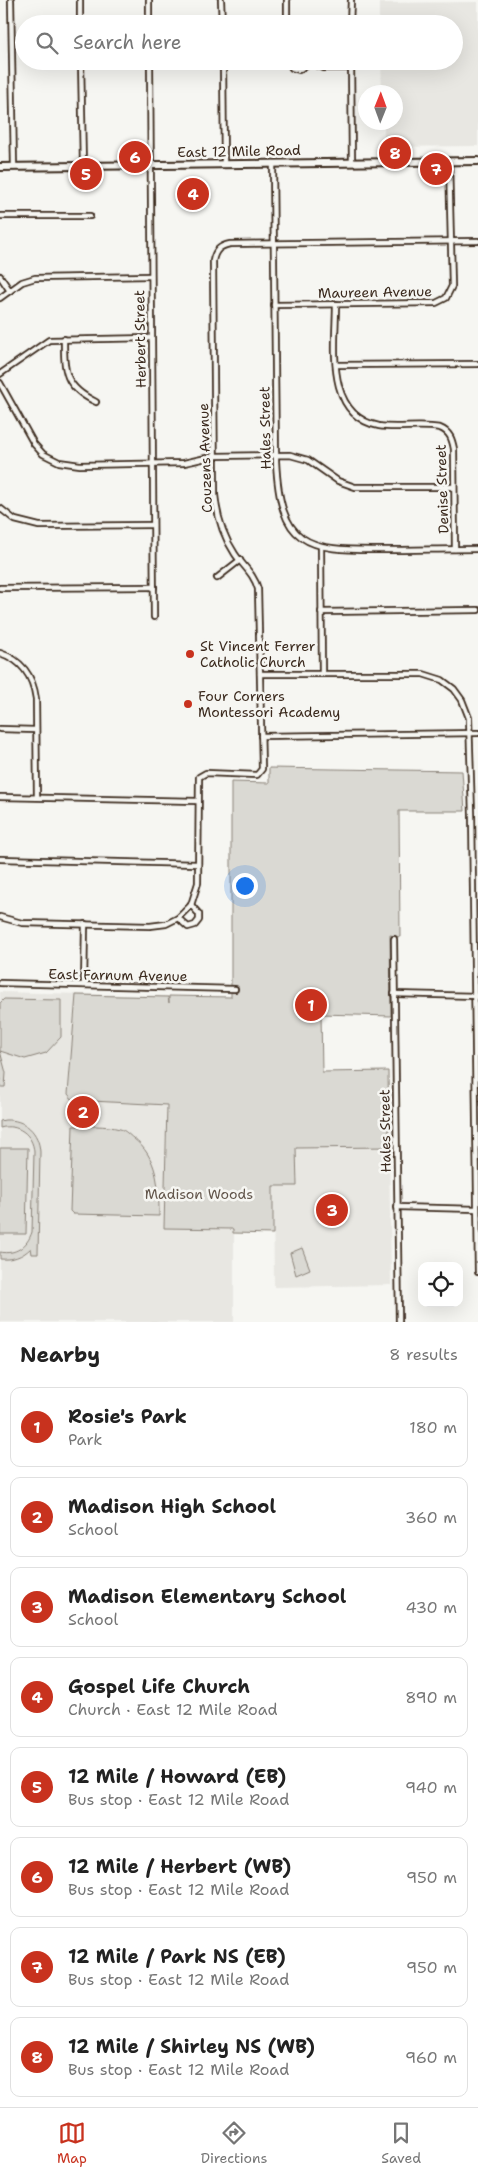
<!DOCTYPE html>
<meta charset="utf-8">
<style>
body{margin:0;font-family:"Shantell Sans",sans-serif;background:#f6f6f6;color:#222}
.controls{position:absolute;right:15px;bottom:15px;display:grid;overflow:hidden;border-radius:10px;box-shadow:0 5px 20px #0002}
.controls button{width:45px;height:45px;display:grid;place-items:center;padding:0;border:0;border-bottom:1px solid #e0e0e0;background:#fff;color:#222;font:25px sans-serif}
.compass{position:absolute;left:358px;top:85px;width:45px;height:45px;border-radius:50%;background:#fff;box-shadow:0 5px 20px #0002;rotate:1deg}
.you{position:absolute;left:244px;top:885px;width:18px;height:18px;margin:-12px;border:4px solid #fff;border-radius:50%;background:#1a73e8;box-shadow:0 0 0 8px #1a73e833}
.badge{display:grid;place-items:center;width:32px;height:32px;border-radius:50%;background:#c8321e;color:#fff;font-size:16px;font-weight:700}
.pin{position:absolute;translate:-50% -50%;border:2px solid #fff;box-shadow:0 1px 5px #0006}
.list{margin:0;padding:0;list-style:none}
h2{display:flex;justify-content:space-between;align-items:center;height:65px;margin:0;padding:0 20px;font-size:21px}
h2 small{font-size:16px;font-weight:400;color:#767676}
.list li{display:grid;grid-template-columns:32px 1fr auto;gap:15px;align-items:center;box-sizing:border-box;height:80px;margin:0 10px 10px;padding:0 10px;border:1px solid #e0e0e0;border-radius:10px}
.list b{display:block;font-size:19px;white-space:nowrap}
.list p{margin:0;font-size:16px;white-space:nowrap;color:#767676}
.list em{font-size:16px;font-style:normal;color:#767676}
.icon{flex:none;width:28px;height:28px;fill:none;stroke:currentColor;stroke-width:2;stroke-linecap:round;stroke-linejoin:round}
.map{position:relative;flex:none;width:478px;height:1322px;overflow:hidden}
.search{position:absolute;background:#fff;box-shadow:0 5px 20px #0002;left:15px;right:15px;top:15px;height:55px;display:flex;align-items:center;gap:12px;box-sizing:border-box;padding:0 18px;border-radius:28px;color:#767676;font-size:19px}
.sheet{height:785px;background:#fff}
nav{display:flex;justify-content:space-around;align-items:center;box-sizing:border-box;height:70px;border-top:1px solid #e0e0e0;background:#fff;font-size:14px;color:#767676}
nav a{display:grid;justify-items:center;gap:2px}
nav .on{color:#c8321e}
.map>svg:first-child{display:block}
.built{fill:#e8e7e2}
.green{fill:#dad9d3;stroke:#8a8278}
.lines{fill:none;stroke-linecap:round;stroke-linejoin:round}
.street-casing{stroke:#3b2a1e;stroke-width:8}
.secondary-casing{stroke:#3b2a1e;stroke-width:10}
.street{stroke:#f6f6f2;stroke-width:4.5}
.secondary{stroke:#f6f6f2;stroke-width:6}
.poi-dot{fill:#c8321e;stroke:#f6f6f2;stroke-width:2}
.labels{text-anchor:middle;stroke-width:5;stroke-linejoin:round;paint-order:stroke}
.street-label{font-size:14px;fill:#3b2a1e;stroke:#f6f6f2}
.poi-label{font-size:14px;fill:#3b2a1e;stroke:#f6f6f2;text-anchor:start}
.park-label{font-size:14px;fill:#63564b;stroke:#f6f6f2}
</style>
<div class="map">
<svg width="478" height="1322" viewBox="0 0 478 1322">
<rect width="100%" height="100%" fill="#f6f6f2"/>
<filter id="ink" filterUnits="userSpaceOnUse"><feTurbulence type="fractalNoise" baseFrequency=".02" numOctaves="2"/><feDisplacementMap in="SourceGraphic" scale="10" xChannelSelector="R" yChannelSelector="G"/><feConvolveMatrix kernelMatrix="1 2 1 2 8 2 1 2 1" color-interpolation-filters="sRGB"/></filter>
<g filter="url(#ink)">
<g class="built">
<path d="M478 2V146L384 147V123L396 122V92H382L381 61H454V24H379V3Z"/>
<path d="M0 992 169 996 164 1227 234 1229V1322H0Z"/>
<path d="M389 1147 391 1285 274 1287 273 1186 297 1185 296 1148Z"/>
</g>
<g class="green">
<path d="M269 768 462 771 465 811H399L400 937 390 935 391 1016 321 1014 322 1072 388 1071 389 1147 296 1148 297 1186H273V1234L233 1233V1229L164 1228 167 1105 73 1100 68 1094 76 995 168 997 169 1003V996L231 997V782L269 783Z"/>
<path d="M4 999 61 1000V1037L46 1053 25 1059 0 1051 6 1073 5 1087H0V1003Z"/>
<path d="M5 1120C25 1119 39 1132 40 1152L38 1254H32L31 1248C22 1257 12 1260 0 1259V1252C15 1255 27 1247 32 1232L34 1152C33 1134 17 1123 0 1128V1121Z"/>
<path d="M73 1126C88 1126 105 1125 120 1129 125 1130 129 1135 133 1138 158 1157 159 1186 159 1216L73 1214 70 1211Z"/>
<path d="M0 1148H28L26 1234H0Z"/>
<path d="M302 1248 310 1269 296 1275 290 1253Z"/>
</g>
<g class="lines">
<defs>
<g id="street">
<path d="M11 0 14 167"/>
<path d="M80 0V24"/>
<path d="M149 0V24"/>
<path d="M221 0 222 24"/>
<path d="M287 0V24"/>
<path d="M350 24 351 0"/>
<path d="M81 61 83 166"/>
<path d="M150 61 154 617"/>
<path d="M223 61 224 164"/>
<path d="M287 61 292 68 299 70 309 63"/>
<path d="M306 61 324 68H351"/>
<path d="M351 61 352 162"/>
<path d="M273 163 276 461C280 545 305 551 382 550 414 550 446 549 478 549"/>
<path d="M0 216H90"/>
<path d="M0 276 10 291"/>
<path d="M0 298 22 282 35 278 151 276"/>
<path d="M336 304C336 345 324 415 379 426 399 429 420 424 440 428 450 432 452 439 454 449L455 549"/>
<path d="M274 305 436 303 446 298 452 286 449 161"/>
<path d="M64 339C64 371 64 387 96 402"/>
<path d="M336 365 478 364"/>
<path d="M0 374 49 340 151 338"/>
<path d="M0 383 34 444 43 454 59 462 80 465 184 463 215 456 290 455 308 460 338 481 355 487H454"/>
<path d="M0 508 15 520 39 526 153 525"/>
<path d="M321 547 322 674"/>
<path d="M217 578 240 560"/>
<path d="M0 588 154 587"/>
<path d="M321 612 478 610"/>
<path d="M0 653C22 660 33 676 36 699L37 797"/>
<path d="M260 674H423L442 680 454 689 462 700 469 718 472 814 478 1272"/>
<path d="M0 729 36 730"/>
<path d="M261 736 478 733"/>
<path d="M0 797 198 801"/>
<path d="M0 859 198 864"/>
<path d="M0 917 22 923 150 926 166 924 178 918 191 905 198 883 199 777 206 773 257 775 262 769 258 589C254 574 243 566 235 554 223 536 217 516 215 495L213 261C215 250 220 246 230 244L478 241"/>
<path d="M178 918 188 927 195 925 199 920V914L191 905"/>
<path d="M394 939 399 1322"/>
<path d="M0 983 235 989"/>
<path d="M84 985 85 924"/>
<path d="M394 994 478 996"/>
<path d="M397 1207 477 1209"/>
</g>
<path id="secondary" d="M0 167 478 161"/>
</defs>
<use href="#street" class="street-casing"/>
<use href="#secondary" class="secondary-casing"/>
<use href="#street" class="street"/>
<use href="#secondary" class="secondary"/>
</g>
</g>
<g class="poi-dot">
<circle cx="190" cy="654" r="5"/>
<circle cx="188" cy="704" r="5"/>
</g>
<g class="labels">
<g class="street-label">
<text transform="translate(239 151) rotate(-1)" y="5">East 12 Mile Road</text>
<text transform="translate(375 292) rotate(-1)" y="5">Maureen Avenue</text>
<text transform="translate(140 339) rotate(-91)" y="5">Herbert Street</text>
<text transform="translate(265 428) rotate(-91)" y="5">Hales Street</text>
<text transform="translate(205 458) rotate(-92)" y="5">Couzens Avenue</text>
<text transform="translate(442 489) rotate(-92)" y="5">Denise Street</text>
<text transform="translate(118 975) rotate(1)" y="5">East Farnum Avenue</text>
<text transform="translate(385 1131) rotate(-91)" y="5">Hales Street</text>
</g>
<g class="poi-label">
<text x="200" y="651">St Vincent Ferrer<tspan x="200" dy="16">Catholic Church</tspan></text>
<text x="198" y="701">Four Corners<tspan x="198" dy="16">Montessori Academy</tspan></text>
</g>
<g class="park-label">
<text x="199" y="1199">Madison Woods</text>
</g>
</g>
</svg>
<div class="controls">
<button><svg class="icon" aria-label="locate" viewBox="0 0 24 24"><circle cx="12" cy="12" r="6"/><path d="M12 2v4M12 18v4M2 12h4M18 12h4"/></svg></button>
</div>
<svg class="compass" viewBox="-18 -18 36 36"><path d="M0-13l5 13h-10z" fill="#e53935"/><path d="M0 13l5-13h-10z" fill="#767676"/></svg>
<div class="you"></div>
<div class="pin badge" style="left:311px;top:1005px">1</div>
<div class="pin badge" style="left:83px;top:1112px">2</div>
<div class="pin badge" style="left:332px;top:1210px">3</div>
<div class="pin badge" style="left:193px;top:194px">4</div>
<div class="pin badge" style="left:86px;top:174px">5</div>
<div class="pin badge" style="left:135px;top:157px">6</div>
<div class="pin badge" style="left:436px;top:169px">7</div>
<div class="pin badge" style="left:395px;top:153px">8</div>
<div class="search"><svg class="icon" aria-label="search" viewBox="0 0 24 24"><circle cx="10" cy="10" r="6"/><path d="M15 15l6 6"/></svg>Search here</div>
</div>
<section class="sheet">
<h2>Nearby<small>8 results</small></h2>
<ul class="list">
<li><span class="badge">1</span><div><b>Rosie's Park</b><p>Park</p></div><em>180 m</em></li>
<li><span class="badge">2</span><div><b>Madison High School</b><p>School</p></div><em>360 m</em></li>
<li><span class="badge">3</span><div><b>Madison Elementary School</b><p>School</p></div><em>430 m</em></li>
<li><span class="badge">4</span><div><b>Gospel Life Church</b><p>Church · East 12 Mile Road</p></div><em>890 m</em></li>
<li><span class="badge">5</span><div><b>12 Mile / Howard (EB)</b><p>Bus stop · East 12 Mile Road</p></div><em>940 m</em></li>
<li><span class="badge">6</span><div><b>12 Mile / Herbert (WB)</b><p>Bus stop · East 12 Mile Road</p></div><em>950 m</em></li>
<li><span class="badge">7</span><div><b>12 Mile / Park NS (EB)</b><p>Bus stop · East 12 Mile Road</p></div><em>950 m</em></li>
<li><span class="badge">8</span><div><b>12 Mile / Shirley NS (WB)</b><p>Bus stop · East 12 Mile Road</p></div><em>960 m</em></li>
</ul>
</section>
<nav>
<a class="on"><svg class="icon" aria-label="map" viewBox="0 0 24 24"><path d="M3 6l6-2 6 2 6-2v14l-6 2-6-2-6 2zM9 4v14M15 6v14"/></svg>Map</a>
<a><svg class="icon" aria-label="directions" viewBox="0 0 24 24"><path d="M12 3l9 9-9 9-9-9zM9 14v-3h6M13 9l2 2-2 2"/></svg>Directions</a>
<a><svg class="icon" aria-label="saved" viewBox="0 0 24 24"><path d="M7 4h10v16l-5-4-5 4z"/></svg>Saved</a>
</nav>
